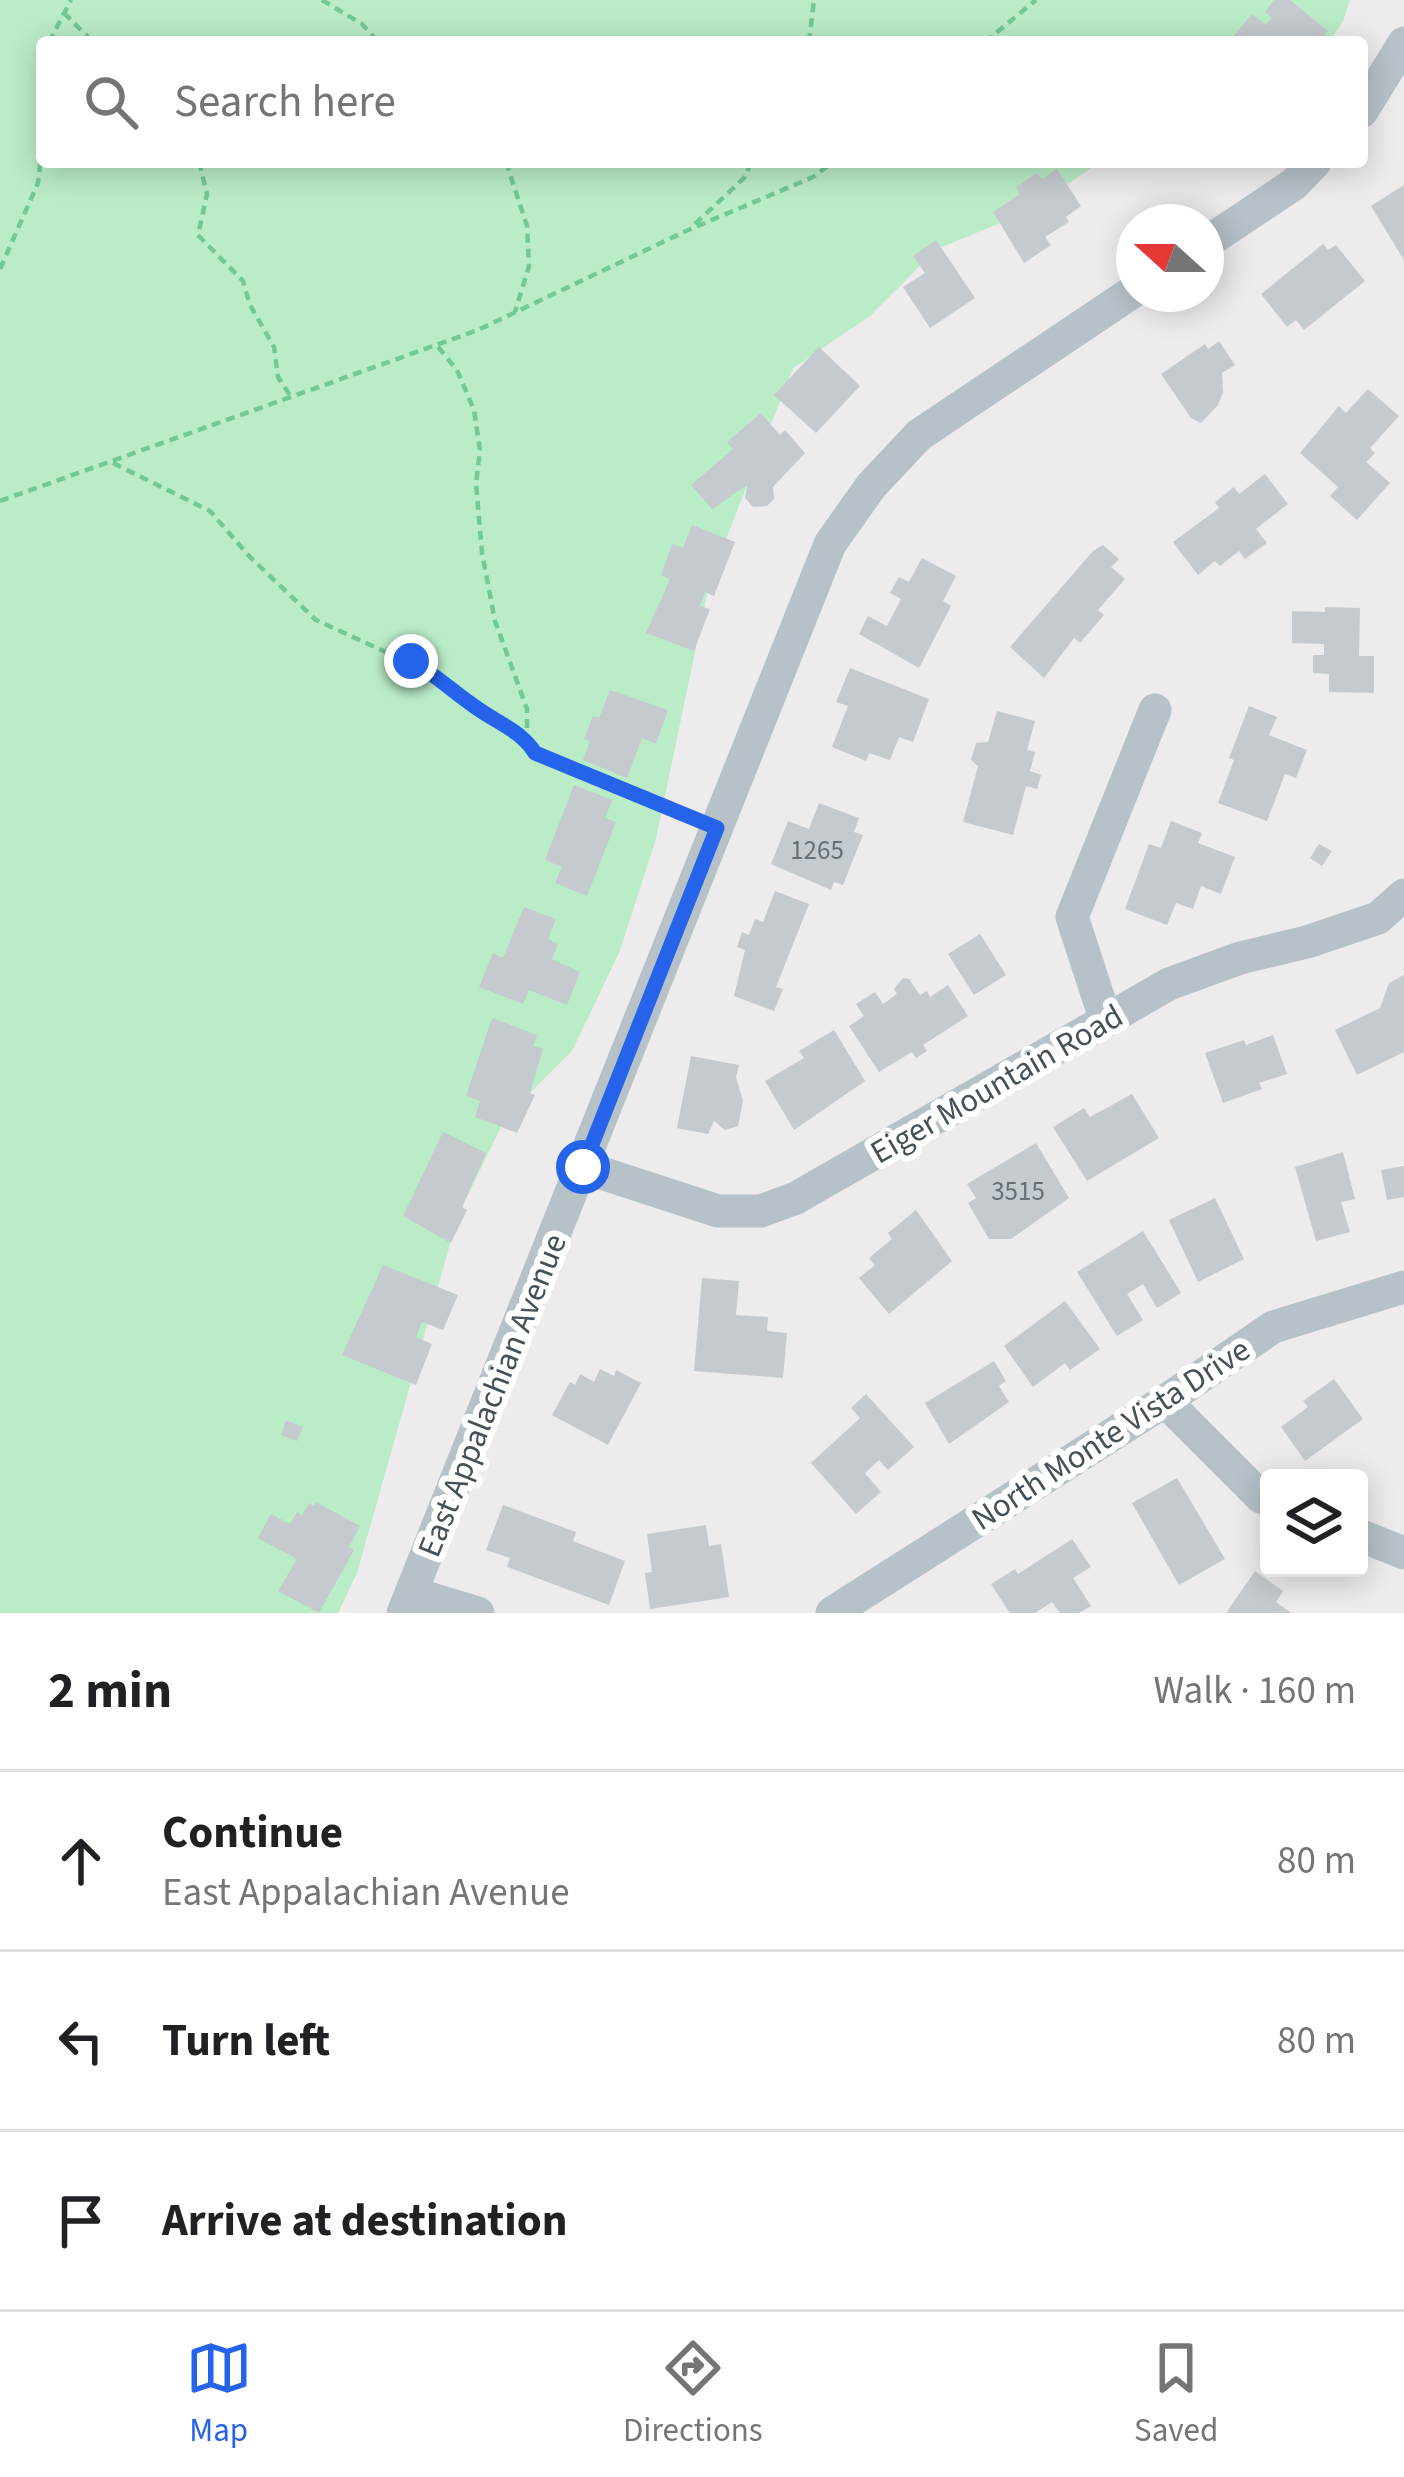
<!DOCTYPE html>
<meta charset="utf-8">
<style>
body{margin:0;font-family:"Source Sans 3",sans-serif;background:#f2f2f2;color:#202124}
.controls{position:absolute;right:36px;bottom:36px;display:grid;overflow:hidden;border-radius:12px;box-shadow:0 6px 30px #0003}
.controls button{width:108px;height:108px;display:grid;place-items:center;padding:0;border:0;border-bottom:3px solid #e0e0e0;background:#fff;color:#202124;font:60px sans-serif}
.compass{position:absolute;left:1116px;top:204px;width:108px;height:108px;border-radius:50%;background:#fff;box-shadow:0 6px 30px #0003;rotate:291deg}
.stop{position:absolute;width:36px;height:36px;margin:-27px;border:9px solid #2563eb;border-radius:50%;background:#fff}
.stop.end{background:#2563eb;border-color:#fff;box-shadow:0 3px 12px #0008}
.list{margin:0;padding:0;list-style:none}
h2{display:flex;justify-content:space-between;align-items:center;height:156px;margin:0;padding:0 48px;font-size:51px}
h2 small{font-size:39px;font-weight:400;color:#757577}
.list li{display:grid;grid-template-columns:78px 1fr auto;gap:36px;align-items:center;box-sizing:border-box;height:180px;padding:0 48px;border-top:3px solid #e0e0e0}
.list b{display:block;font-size:45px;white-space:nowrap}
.list p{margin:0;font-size:39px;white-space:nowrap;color:#757577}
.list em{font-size:39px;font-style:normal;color:#757577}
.icon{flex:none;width:66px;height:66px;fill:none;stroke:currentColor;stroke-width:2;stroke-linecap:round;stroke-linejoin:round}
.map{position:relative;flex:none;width:1404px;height:1613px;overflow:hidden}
.search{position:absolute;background:#fff;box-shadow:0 6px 30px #0003;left:36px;right:36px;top:36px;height:132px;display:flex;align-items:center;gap:30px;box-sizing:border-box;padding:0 42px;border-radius:12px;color:#757577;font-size:45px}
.sheet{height:696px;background:#fff}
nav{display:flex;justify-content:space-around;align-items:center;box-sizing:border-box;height:168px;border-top:3px solid #e0e0e0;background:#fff;font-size:33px;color:#757577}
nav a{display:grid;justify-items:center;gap:6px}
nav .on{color:#2563eb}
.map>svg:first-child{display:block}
.green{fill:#baecc7}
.building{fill:#c5cace}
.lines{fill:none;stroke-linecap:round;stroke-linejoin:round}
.path{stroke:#74c894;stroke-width:4.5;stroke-dasharray:9 6;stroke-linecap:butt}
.minor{stroke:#b7c2c8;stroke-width:33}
.route{stroke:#2563eb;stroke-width:15}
.labels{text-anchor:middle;stroke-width:12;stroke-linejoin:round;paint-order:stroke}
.number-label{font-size:27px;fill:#656f76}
.street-label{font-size:33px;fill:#455158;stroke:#fff}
</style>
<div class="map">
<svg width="1404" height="1613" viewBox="0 0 1404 1613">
<rect width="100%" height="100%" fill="#eeebec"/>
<path class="green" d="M0 0H1350L1343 21 1329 42H42V162H1100L1025 213 937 249 870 316 793 368 710 580 656 839 619 953 572 1051 505 1118 458 1216 357 1573 338 1613H0Z"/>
<g class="building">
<path d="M1274 0H1290L1328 31 1320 42 1231 39 1252 14 1266 25 1272 18 1265 12Z"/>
<path d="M1057 169 1081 206 1066 217 1069 222 1045 237 1051 245 1024 263 993 212 1020 194 1016 187 1037 173 1042 179Z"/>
<path d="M1404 185V260L1371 206Z"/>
<path d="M936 240 975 298 930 328 903 287 925 273 913 256Z"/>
<path d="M1323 244 1328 250 1336 245 1365 281 1304 330 1296 320 1287 327 1261 294Z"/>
<path d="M1219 341 1235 365 1222 373 1223 392 1218 405 1201 423 1191 418 1161 374 1205 344 1208 349Z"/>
<path d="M819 347 860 386 816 433 774 395Z"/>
<path d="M1368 389 1399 416 1370 448 1375 453 1366 462 1390 483 1357 520 1330 496 1338 487 1300 453 1339 406 1346 413Z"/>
<path d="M761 413 780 435 785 430 805 453 773 487 774 499 767 506 753 507 745 498 747 485 712 509 691 485 733 449 727 442Z"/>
<path d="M1265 474 1288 504 1256 529 1267 543 1245 559 1239 551 1220 566 1215 561 1198 575 1173 542 1219 508 1215 502 1234 487 1239 494Z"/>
<path d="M692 525 735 542 714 596 705 592 700 606 710 609 694 651 646 633 670 579 661 575 672 544 683 548Z"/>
<path d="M1103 545 1119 559 1111 567 1125 579 1098 610 1104 615 1080 643 1074 638 1044 678 1010 647 1093 551Z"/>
<path d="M922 558 956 576 943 601 951 606 919 668 859 634 868 616 887 626 901 599 890 593 899 577 909 582Z"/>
<path d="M1325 607 1360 608 1359 656H1374V693L1329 692V674L1313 673V655H1324V644L1292 643V611L1325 612Z"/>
<path d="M850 668 929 699 913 742 899 737 890 760 869 753 866 761 832 747 848 706 836 702Z"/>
<path d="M610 690 668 710 656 744 642 738 627 778 583 760 590 741 584 739 593 716 599 718Z"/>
<path d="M1249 706 1277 717 1269 735 1307 750 1296 778 1285 774 1267 821 1218 803 1234 760 1229 758Z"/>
<path d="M997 711 1035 721 1027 750 1035 752 1030 771 1041 775 1037 789 1026 786 1013 835 963 822 978 766 971 760 976 743 988 742Z"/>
<path d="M574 785 612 800 605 818 616 822 587 896 555 883 562 867 545 860Z"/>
<path d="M819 803 859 818 854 832 863 835 843 885 834 882 831 890 771 864 788 821 809 829Z"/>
<path d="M1171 821 1202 833 1198 843 1235 857 1221 894 1201 886 1193 909 1176 903 1167 925 1125 909 1149 844 1161 848Z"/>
<path d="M1319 844 1332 851 1322 866 1310 858Z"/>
<path d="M775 891 809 904 776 987 783 989 774 1011 734 996 745 950 737 947 742 932 749 935 755 919 763 922Z"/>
<path d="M524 907 556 919 548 939 558 944 552 959 580 972 567 1005 529 990 523 1004 479 987 493 953 503 958Z"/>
<path d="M980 934 1006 975 974 995 948 954Z"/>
<path d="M1404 975V1052L1357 1075 1335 1030 1380 1008 1389 983Z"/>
<path d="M903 978 909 979 920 995 927 991 930 997 948 985 968 1016 923 1045 927 1051 916 1058 912 1052 879 1072 849 1026 864 1016 856 1004 875 992 883 1004 897 994 894 989Z"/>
<path d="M492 1018 537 1035 533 1046 543 1049 530 1093 535 1095 517 1133 475 1117 480 1101 466 1096Z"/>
<path d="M834 1030 865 1081 794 1130 765 1081 804 1058 799 1051Z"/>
<path d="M1273 1035 1287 1074 1259 1083 1262 1089 1223 1103 1205 1053 1244 1040 1246 1045Z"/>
<path d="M691 1056 739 1065 736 1077 743 1101 738 1126 725 1130 714 1121 708 1134 677 1128Z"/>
<path d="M1132 1094 1159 1138 1087 1181 1053 1127 1084 1108 1090 1117Z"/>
<path d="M443 1132 486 1153 462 1207 467 1210 451 1243 403 1216Z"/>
<path d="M1036 1143 1069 1198 1011 1239H989L968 1203 976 1198 967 1184Z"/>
<path d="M1343 1152 1355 1199 1341 1202 1350 1232 1316 1241 1295 1167Z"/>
<path d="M1404 1166V1197L1387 1200 1381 1170Z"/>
<path d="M1215 1198 1244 1259 1198 1282 1169 1220Z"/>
<path d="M916 1210 952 1261 889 1314 859 1278 875 1265 869 1258 892 1239 888 1233Z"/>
<path d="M1143 1231 1181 1293 1157 1308 1143 1284 1127 1294 1143 1320 1117 1336 1077 1272Z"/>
<path d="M383 1265 458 1295 443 1330 422 1322 416 1337 432 1344 416 1385 342 1355Z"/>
<path d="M702 1278 739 1281 736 1315 768 1317 767 1331 787 1333 783 1378 694 1371Z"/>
<path d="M1065 1301 1100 1349 1070 1370 1065 1363 1033 1387 1004 1346Z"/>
<path d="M994 1361 1006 1381 999 1386 1009 1402 949 1444 925 1403Z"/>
<path d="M600 1369 614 1376 616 1370 641 1383 608 1445 552 1415 570 1382 575 1385 580 1374 594 1382Z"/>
<path d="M1334 1379 1363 1419 1305 1461 1281 1427 1308 1407 1303 1401Z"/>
<path d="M866 1394 914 1447 888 1470 879 1460 865 1473 881 1492 856 1514 811 1463 860 1418 851 1408Z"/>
<path d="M286 1420 303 1427 297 1441 281 1435Z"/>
<path d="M1177 1478 1225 1559 1179 1585 1132 1503Z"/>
<path d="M316 1502 360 1526 349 1547 354 1550 319 1613 278 1591 297 1559 258 1538 271 1514 290 1524 297 1512 302 1516 309 1503 314 1506Z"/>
<path d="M503 1505 576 1532 573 1541 625 1561 609 1605 507 1567 510 1558 486 1550Z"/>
<path d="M706 1525 709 1546 721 1544 729 1597 650 1609 645 1573 652 1572 647 1534Z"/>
<path d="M1072 1539 1091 1567 1073 1578 1091 1606 1079 1613H1060L1052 1602 1035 1613H1010L991 1584 1015 1569 1018 1574Z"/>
<path d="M1255 1571 1283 1591 1276 1602 1291 1613H1226Z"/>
</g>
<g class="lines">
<g class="path">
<path d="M322 0 362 24 378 42"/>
<path d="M64 13 93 42"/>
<path d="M49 42 71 0"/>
<path d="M809 42 814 0"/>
<path d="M985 42 1036 0"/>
<path d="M199 162 207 194 198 235 243 281 250 305 274 347 278 377 291 397"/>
<path d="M506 162 527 226 529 266 515 312"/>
<path d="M695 224 745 177 751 162"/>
<path d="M0 269 38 183 42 148"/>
<path d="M438 347 457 370 474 410 480 450 476 484 482 553 495 621 527 709V739L535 753 690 816"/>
<path d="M113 463 210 511 249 556 316 620 438 676 473 706 527 739"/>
<path d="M0 501 478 330 686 231 813 177 833 162"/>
</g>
<g class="minor">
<path d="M1362 111 1404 43"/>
<path d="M1206 243 1294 184 1315 162"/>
<path d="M1106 1021 1072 917 1155 710"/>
<path d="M583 1167 718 1211H761L796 1198 1169 984 1240 958 1307 942 1378 918 1404 895"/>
<path d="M1165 1401 1261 1497 1269 1500"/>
<path d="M1359 1535 1404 1553"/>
<path d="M412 1593 478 1613"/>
<path d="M403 1613 830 544 871 486 919 435 1134 291"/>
<path d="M832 1613 1165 1401 1273 1327 1404 1287"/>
</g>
</g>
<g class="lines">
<path class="route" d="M411 661C435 674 452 691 474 706 495 722 521 730 535 753L717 828 583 1167"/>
</g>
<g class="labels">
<g class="number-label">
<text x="817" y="859">1265</text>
<text x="1018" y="1200">3515</text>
</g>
<g class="street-label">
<text transform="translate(996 1083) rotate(-30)" y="12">Eiger Mountain Road</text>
<text transform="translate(491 1395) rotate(-68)" y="12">East Appalachian Avenue</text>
<text transform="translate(1110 1433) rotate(-33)" y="12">North Monte Vista Drive</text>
</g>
</g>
</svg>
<div class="controls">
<button><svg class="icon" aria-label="layers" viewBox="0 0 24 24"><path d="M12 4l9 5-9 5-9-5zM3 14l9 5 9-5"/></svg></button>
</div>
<svg class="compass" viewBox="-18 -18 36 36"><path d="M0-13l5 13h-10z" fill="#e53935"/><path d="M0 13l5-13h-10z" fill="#757577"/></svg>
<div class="stop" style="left:583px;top:1167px"></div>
<div class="stop end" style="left:411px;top:661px"></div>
<div class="search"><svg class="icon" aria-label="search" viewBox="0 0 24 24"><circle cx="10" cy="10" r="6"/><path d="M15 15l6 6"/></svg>Search here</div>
</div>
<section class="sheet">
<h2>2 min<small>Walk · 160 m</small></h2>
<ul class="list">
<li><svg class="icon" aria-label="ahead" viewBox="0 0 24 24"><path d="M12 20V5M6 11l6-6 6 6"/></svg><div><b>Continue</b><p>East Appalachian Avenue</p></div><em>80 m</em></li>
<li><svg class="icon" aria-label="left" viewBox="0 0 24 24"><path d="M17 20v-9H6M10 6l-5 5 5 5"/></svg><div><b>Turn left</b></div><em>80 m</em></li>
<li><svg class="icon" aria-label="arrive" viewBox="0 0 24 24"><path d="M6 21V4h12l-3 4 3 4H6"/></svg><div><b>Arrive at destination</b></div></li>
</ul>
</section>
<nav>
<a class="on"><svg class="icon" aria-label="map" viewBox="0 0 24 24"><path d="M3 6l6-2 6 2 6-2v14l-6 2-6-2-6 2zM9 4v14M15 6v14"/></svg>Map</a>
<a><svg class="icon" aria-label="directions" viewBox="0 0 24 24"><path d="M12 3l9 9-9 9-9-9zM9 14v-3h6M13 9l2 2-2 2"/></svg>Directions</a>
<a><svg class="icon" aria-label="saved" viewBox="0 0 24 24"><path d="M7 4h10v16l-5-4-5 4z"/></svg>Saved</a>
</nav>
